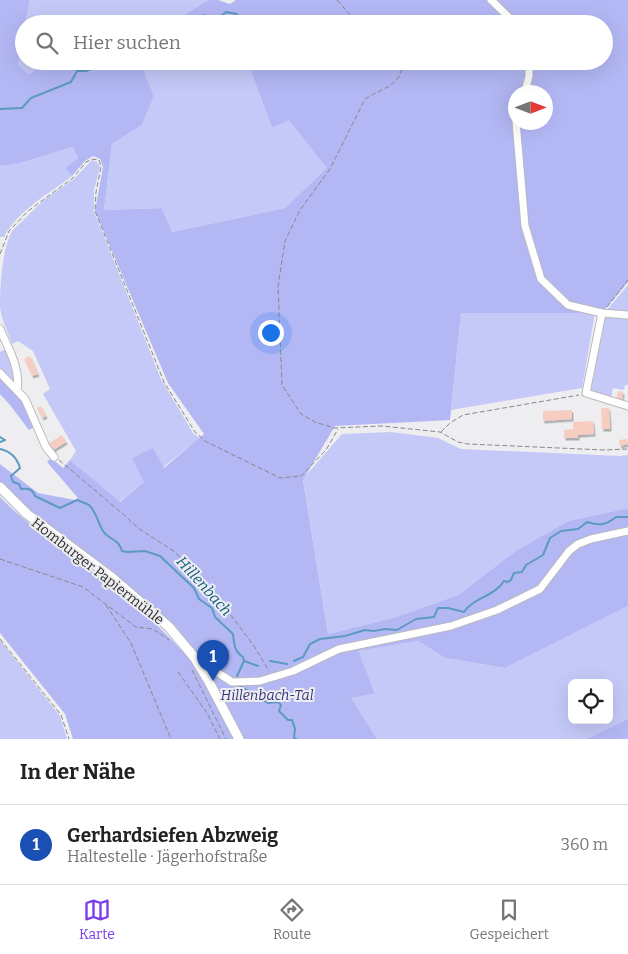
<!DOCTYPE html>
<html lang="de">
<meta charset="utf-8">
<style>
body{margin:0;font-family:Bitter,serif;background:#f6f6f6;color:#222}
.controls{position:absolute;right:15px;bottom:15px;display:grid;overflow:hidden;border-radius:8px;box-shadow:0 5px 20px #0002}
.controls button{width:45px;height:45px;display:grid;place-items:center;padding:0;border:0;border-bottom:1px solid #e0e0e0;background:#fff;color:#222;font:25px sans-serif}
.compass{position:absolute;left:508px;top:85px;width:45px;height:45px;border-radius:50%;background:#fff;box-shadow:0 5px 20px #0002;rotate:90deg}
.you{position:absolute;left:270px;top:332px;width:18px;height:18px;margin:-12px;border:4px solid #fff;border-radius:50%;background:#1a73e8;box-shadow:0 0 0 8px #1a73e833}
.badge{display:grid;place-items:center;width:32px;height:32px;border-radius:50%;background:#7c3aed;color:#fff;font-size:16px;font-weight:700}
.pin{position:absolute;translate:-50% -41px;filter:drop-shadow(0 1px 2px #0008)}
.pin::after{content:'';position:absolute;top:26px;width:18px;height:15px;background:inherit;clip-path:polygon(0 0,100% 0,50% 100%)}
.list{margin:0;padding:0;list-style:none}
h2{display:flex;justify-content:space-between;align-items:center;height:65px;margin:0;padding:0 20px;font-size:21px}
h2 small{font-size:16px;font-weight:400;color:#767676}
.list li{display:grid;grid-template-columns:32px 1fr auto;gap:15px;align-items:center;box-sizing:border-box;height:80px;padding:0 20px;border-top:1px solid #e0e0e0}
.list b{display:block;font-size:19px;white-space:nowrap}
.list p{margin:0;font-size:16px;white-space:nowrap;color:#767676}
.list em{font-size:16px;font-style:normal;color:#767676}
.icon{flex:none;width:28px;height:28px;fill:none;stroke:currentColor;stroke-width:2;stroke-linecap:round;stroke-linejoin:round}
.map{position:relative;flex:none;width:628px;height:739px;overflow:hidden}
.search{position:absolute;background:#fff;box-shadow:0 5px 20px #0002;left:15px;right:15px;top:15px;height:55px;display:flex;align-items:center;gap:12px;box-sizing:border-box;padding:0 18px;border-radius:28px;color:#767676;font-size:19px}
.sheet{height:145px;background:#fff}
nav{display:flex;justify-content:space-around;align-items:center;box-sizing:border-box;height:70px;border-top:1px solid #e0e0e0;background:#fff;font-size:14px;color:#767676}
nav a{display:grid;justify-items:center;gap:2px}
nav .on{color:#7c3aed}
.map>svg:first-child{display:block}
.green{fill:#c4c9f7;fill-rule:evenodd}
.forest{fill:#b3b8f5;fill-rule:evenodd}
.lines{fill:none;stroke-linecap:round;stroke-linejoin:round}
.stream{stroke:#5c9ac1;stroke-width:2}
.building{fill:#f8cdc1;filter:url(#shadow)}
.minor-casing{stroke:#bababd;stroke-width:9}
.major-casing{stroke:#bababd;stroke-width:11}
.path{stroke:#87888a;stroke-width:1;stroke-dasharray:5 2.5;stroke-linecap:butt}
.minor{stroke:#fff;stroke-width:7}
.major{stroke:#fff;stroke-width:9}
.labels{text-anchor:middle;stroke-width:4;stroke-linejoin:round;paint-order:stroke}
.street-label{font-size:14px;fill:#2c2d2e;stroke:#eeeef1}
.park-label{font-size:14px;font-style:italic;fill:#38367d;stroke:#eeeef1}
.water-label{font-size:15px;font-style:italic;fill:#0d5b81;stroke:#eeeef1}
</style>
<div class="map">
<svg width="628" height="739" viewBox="0 0 628 739">
<defs>
<filter id="shadow"><feDropShadow dx="1.5" dy="2.5" stdDeviation="0" flood-color="#0004"/></filter>
</defs>
<rect width="100%" height="100%" fill="#eeeef1"/>
<g class="green">
<path d="M30 0H208L169 24H25Z"/>
<path d="M24 33V61H49L29 74 18 65Z"/>
<path d="M140 61H247L272 128 289 119 328 168 285 208 172 232 162 208 104 210 112 144 142 125 154 96Z"/>
<path d="M73 147 78 158 65 168 72 176C49 194 18 210 4 237H0V166L17 164Z"/>
<path d="M92 160 97 162 100 167 94 190V211L161 379 193 433 200 438 119 502 70 460 76 451 43 394 50 389 33 351 18 341 12 344C8 332 1 319 0 307 0 285 2 250 12 231L44 200 74 179Z"/>
<path d="M628 285V313L606 311Z"/>
<path d="M461 313H595L582 388 451 410Z"/>
<path d="M604 316 628 318V385H625L624 390 613 388 611 399 588 392Z"/>
<path d="M6 349 17 379 15 385 0 371V352Z"/>
<path d="M391 432 438 438 461 449 620 456 628 455V508L568 521 517 550 458 595 396 617 328 634 303 479 342 434Z"/>
<path d="M628 606V719L586 739H377L350 698 375 692 357 651 418 641 445 658 505 668ZM572 683H609V720H572Z"/>
<path d="M0 640 60 716 67 739H0Z"/>
</g>
<g class="forest">
<path d="M0 0H30L25 24H24V33L18 65 29 74 49 61H140L154 96 142 125 112 144 104 210 162 208 172 232 285 208 327 168 289 120 272 128 247 61H604V24H169L208 0H218L230 4 236 0H628V282L602 313H461L450 420 335 426 303 480 328 634 396 617 458 595 517 550 568 521 628 508V606L505 668 445 658 418 641 358 651 375 693 351 698 377 739H73L65 714 0 633V497C17 515 38 530 58 546 100 578 145 609 180 649L186 644 12 497 0 482V464L38 493 75 500 78 498 47 462 51 458 63 468 70 460 120 502 144 482 132 458 153 448 164 468 204 434 168 383 95 211 103 167 100 159 93 156 85 161 72 176 65 168 78 158 73 147 17 164 0 166ZM516 92H546V122H516Z"/>
<path d="M0 377 24 402 35 427 29 430 10 405 0 394Z"/>
<path d="M628 719V739H586Z"/>
</g>
<g class="lines">
<g class="stream">
<path d="M182 24 205 15 214 22 226 12 237 14"/>
<path d="M0 109 22 108 31 98 71 82 77 71H86L109 61"/>
<path d="M0 437 5 440 0 442"/>
<path d="M0 449C10 451 17 458 20 468L11 476 13 482 19 484 21 489C29 488 32 489 35 496L60 508 77 500C81 502 86 503 89 505 96 511 98 523 103 531 109 540 119 539 122 551L127 552 145 551 160 556 194 588 199 599 212 608 215 617 233 634C234 644 234 651 243 657L244 661 237 676"/>
<path d="M244 661 258 666"/>
<path d="M270 661 287 664"/>
<path d="M294 661 303 657 310 644 320 639 345 636 365 630 374 631 385 629 397 630 416 619 434 617 438 608H448L464 612C474 597 494 597 504 581L508 582 511 580 514 573 522 572 526 565 543 555 550 538 561 531 578 529 587 522C600 526 606 525 616 517H628"/>
<path d="M240 686 268 703 278 702 281 705 279 711 288 720H292L295 729 294 738 296 739"/>
</g>
</g>
<g class="building">
<path d="M30 356 38 374 32 376 24 359Z"/>
<path d="M618 391 623 392 622 401 616 400Z"/>
<path d="M41 406 46 416 42 418 37 408Z"/>
<path d="M601 408H609L610 429H602Z"/>
<path d="M572 410V419L543 421V411Z"/>
<path d="M593 421 594 434 578 435V438H564V430L573 429V422Z"/>
<path d="M62 435 66 442 53 450 49 443Z"/>
<path d="M627 439 628 444 620 446 619 440Z"/>
</g>
<g class="lines">
<defs>
<g id="minor">
<path d="M491 0 516 24"/>
<path d="M525 92 529 76V61"/>
<path d="M516 122 525 226 541 279 568 305 602 313 628 315"/>
<path d="M602 313 586 393 628 406"/>
<path d="M0 329C8 348 21 369 17 390"/>
<path d="M0 373 25 399 46 447 54 457"/>
<path d="M197 659 232 682 260 681 293 671 339 649 451 626 497 610 540 589 569 551 578 544 591 539 628 531"/>
</g>
<path id="major" d="M0 487 27 514 110 576 169 627 194 657 208 680 239 739"/>
</defs>
<use href="#minor" class="minor-casing"/>
<use href="#major" class="major-casing"/>
<g class="path">
<path d="M337 0 358 24"/>
<path d="M402 61C404 86 381 88 365 99L330 169 300 210 285 241 278 286 282 385 301 414 315 422 334 428 382 426 440 432 458 442 468 444 604 450 628 449"/>
<path d="M0 254 9 231 28 211 73 178 86 162 92 159 99 160 101 167 96 192 95 211 164 382 195 432 205 441 280 478 301 476 326 450 338 429"/>
<path d="M607 307 628 280"/>
<path d="M441 432 450 423 463 415 579 395"/>
<path d="M59 460 123 514 138 528 175 552 227 610 254 646 269 671"/>
<path d="M0 559 83 587 136 627 153 629 169 640"/>
<path d="M106 605 131 643 171 739"/>
<path d="M0 639 61 715 69 739"/>
<path d="M192 670 226 739"/>
<path d="M178 672 207 713 220 739"/>
</g>
<use href="#minor" class="minor"/>
<use href="#major" class="major"/>
</g>
<g class="labels">
<g class="street-label">
<text transform="translate(98 571) rotate(38)" y="5">Homburger Papiermühle</text>
</g>
<g class="park-label">
<text x="267" y="700">Hillenbach-Tal</text>
</g>
<g class="water-label">
<text transform="translate(204 586) rotate(48)" y="5">Hillenbach</text>
</g>
</g>
</svg>
<div class="controls">
<button><svg class="icon" aria-label="locate" viewBox="0 0 24 24"><circle cx="12" cy="12" r="6"/><path d="M12 2v4M12 18v4M2 12h4M18 12h4"/></svg></button>
</div>
<svg class="compass" viewBox="-18 -18 36 36"><path d="M0-13l5 13h-10z" fill="#e53935"/><path d="M0 13l5-13h-10z" fill="#767676"/></svg>
<div class="you"></div>
<div class="pin badge" style="left:213px;top:681px;background:#1a4fb4">1</div>
<div class="search"><svg class="icon" aria-label="search" viewBox="0 0 24 24"><circle cx="10" cy="10" r="6"/><path d="M15 15l6 6"/></svg>Hier suchen</div>
</div>
<section class="sheet">
<h2>In der Nähe<small></small></h2>
<ul class="list">
<li><span class="badge" style="background:#1a4fb4">1</span><div><b>Gerhardsiefen Abzweig</b><p>Haltestelle · Jägerhofstraße</p></div><em>360 m</em></li>
</ul>
</section>
<nav>
<a class="on"><svg class="icon" aria-label="map" viewBox="0 0 24 24"><path d="M3 6l6-2 6 2 6-2v14l-6 2-6-2-6 2zM9 4v14M15 6v14"/></svg>Karte</a>
<a><svg class="icon" aria-label="directions" viewBox="0 0 24 24"><path d="M12 3l9 9-9 9-9-9zM9 14v-3h6M13 9l2 2-2 2"/></svg>Route</a>
<a><svg class="icon" aria-label="saved" viewBox="0 0 24 24"><path d="M7 4h10v16l-5-4-5 4z"/></svg>Gespeichert</a>
</nav>
